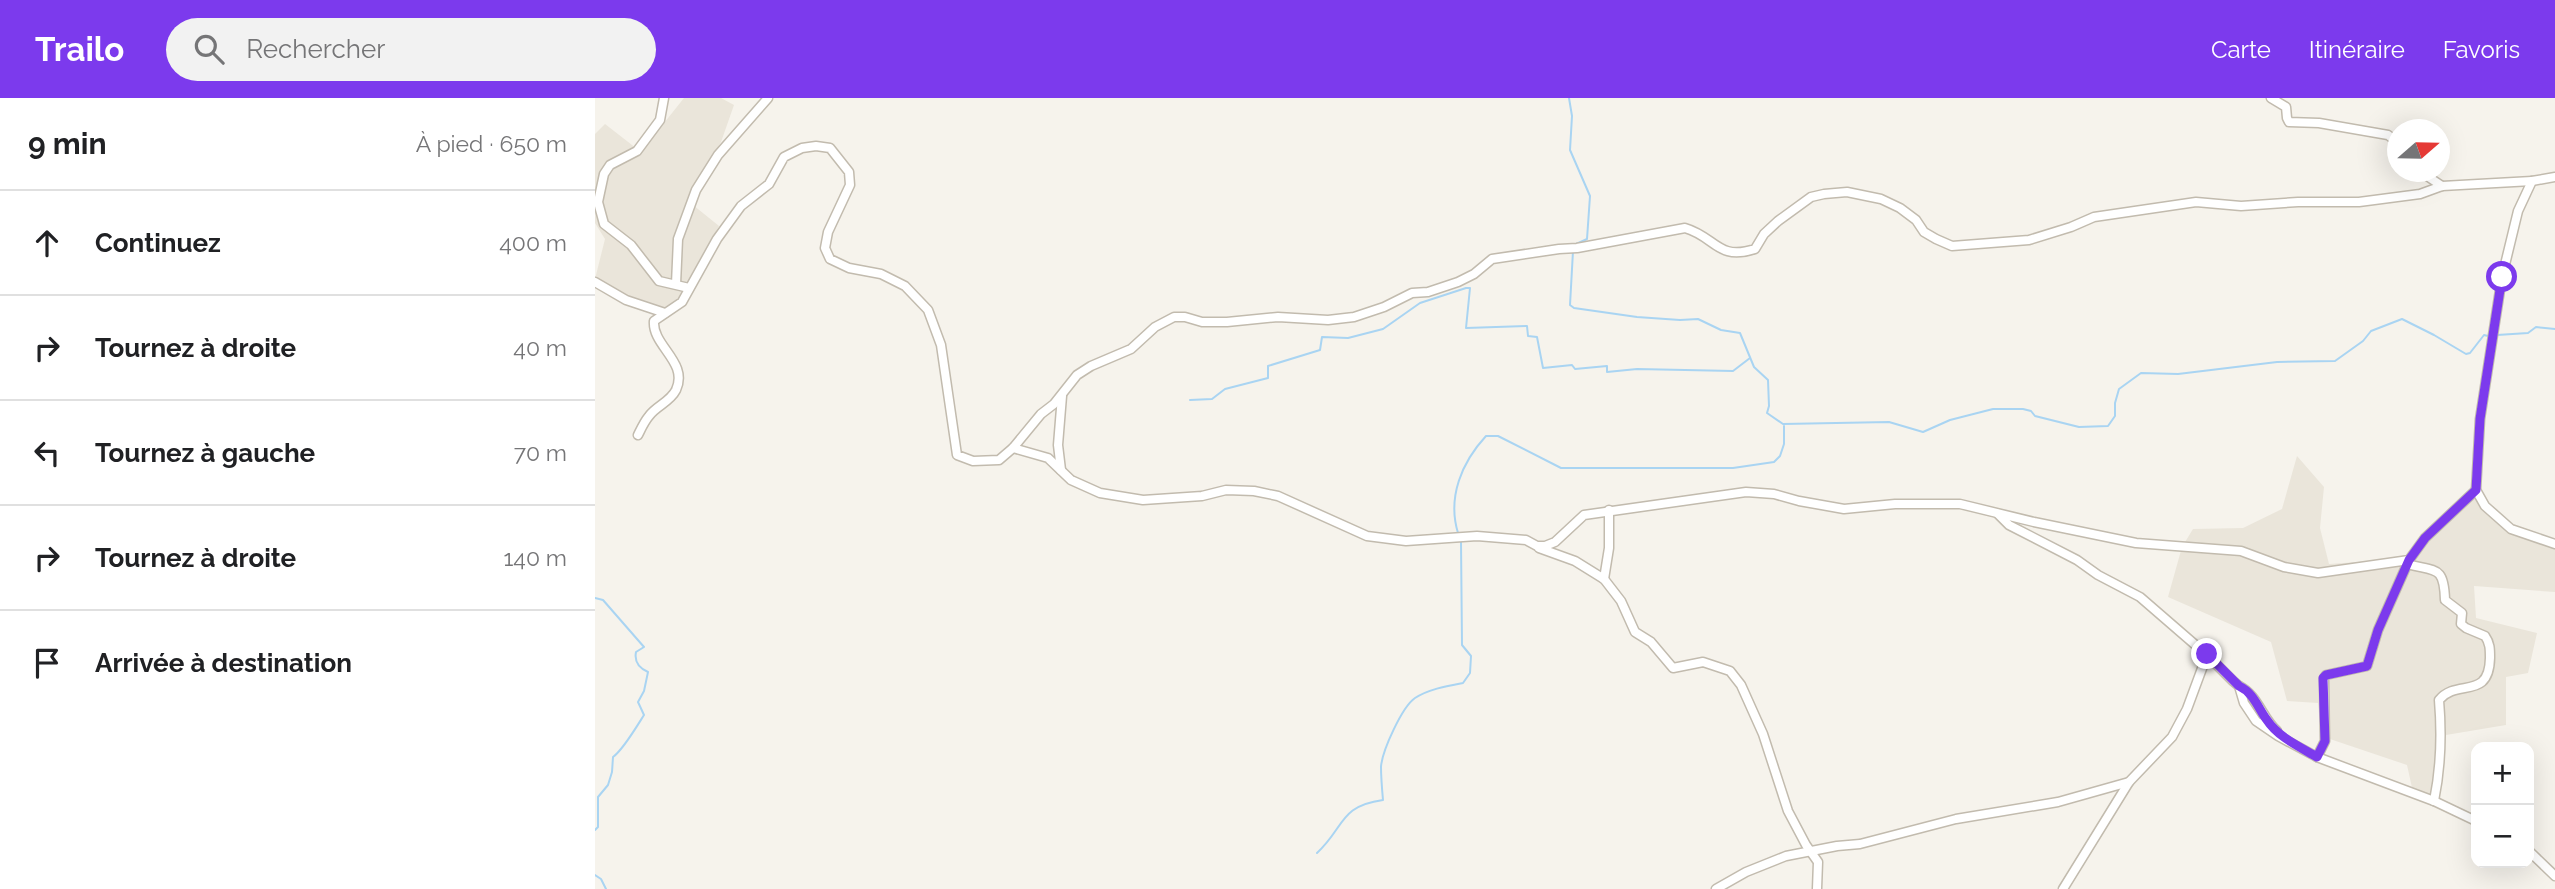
<!DOCTYPE html>
<html lang="fr">
<meta charset="utf-8">
<style>
body{margin:0;font-family:Raleway,sans-serif;background:#f2f2f2;color:#202124}
.controls{position:absolute;right:21px;bottom:21px;display:grid;overflow:hidden;border-radius:14px;box-shadow:0 7px 28px #0002}
.controls button{width:63px;height:63px;display:grid;place-items:center;padding:0;border:0;border-bottom:2px solid #e0e0e0;background:#fff;color:#202124;font:35px sans-serif}
.compass{position:absolute;left:1792px;top:21px;width:63px;height:63px;border-radius:50%;background:#fff;box-shadow:0 7px 28px #0002;rotate:70deg}
.stop{position:absolute;width:21px;height:21px;margin:-16px;border:5px solid #7c3aed;border-radius:50%;background:#fff}
.stop.end{background:#7c3aed;border-color:#fff;box-shadow:0 2px 7px #0008}
.list{margin:0;padding:0;list-style:none}
h2{display:flex;justify-content:space-between;align-items:center;height:91px;margin:0;padding:0 28px;font-size:30px}
h2 small{font-size:23px;font-weight:400;color:#757577}
.list li{display:grid;grid-template-columns:46px 1fr auto;gap:21px;align-items:center;box-sizing:border-box;height:105px;padding:0 28px;border-top:2px solid #e0e0e0}
.list b{display:block;font-size:26px;white-space:nowrap}
.list em{font-size:23px;font-style:normal;color:#757577}
.icon{flex:none;width:38px;height:38px;fill:none;stroke:currentColor;stroke-width:2;stroke-linecap:round;stroke-linejoin:round}
.map{position:relative;flex:none;width:1960px;height:791px;overflow:hidden}
header{display:flex;align-items:center;gap:42px;box-sizing:border-box;height:98px;padding:0 35px;background:#7c3aed;color:#fff}
header strong{font-size:33px}
nav{display:flex;gap:38px;margin-inline-start:auto;font-size:24px}
.search{width:490px;height:63px;background:#f2f2f2;display:flex;align-items:center;gap:18px;box-sizing:border-box;padding:0 24px;border-radius:38px;color:#757577;font-size:26px}
main{display:flex}
aside{flex:1;background:#fff}
.map>svg:first-child{display:block}
.residential{fill:#eae5da}
.lines{fill:none;stroke-linecap:round;stroke-linejoin:round}
.stream{stroke:#a9d4f2;stroke-width:2}
.minor-casing{stroke:#c2bbae;stroke-width:11}
.minor{stroke:#fff;stroke-width:8}
.route{stroke:#7c3aed;stroke-width:9}
</style>
<header>
<strong>Trailo</strong>
<div class="search"><svg class="icon" aria-label="search" viewBox="0 0 24 24"><circle cx="10" cy="10" r="6"/><path d="M15 15l6 6"/></svg>Rechercher</div>
<nav><a>Carte</a><a>Itinéraire</a><a>Favoris</a></nav>
</header>
<main>
<aside>
<h2>9 min<small>À pied · 650 m</small></h2>
<ul class="list">
<li><svg class="icon" aria-label="ahead" viewBox="0 0 24 24"><path d="M12 20V5M6 11l6-6 6 6"/></svg><div><b>Continuez</b></div><em>400 m</em></li>
<li><svg class="icon" aria-label="right" viewBox="0 0 24 24"><path d="M7 20v-9h11M14 6l5 5-5 5"/></svg><div><b>Tournez à droite</b></div><em>40 m</em></li>
<li><svg class="icon" aria-label="left" viewBox="0 0 24 24"><path d="M17 20v-9H6M10 6l-5 5 5 5"/></svg><div><b>Tournez à gauche</b></div><em>70 m</em></li>
<li><svg class="icon" aria-label="right" viewBox="0 0 24 24"><path d="M7 20v-9h11M14 6l5 5-5 5"/></svg><div><b>Tournez à droite</b></div><em>140 m</em></li>
<li><svg class="icon" aria-label="arrive" viewBox="0 0 24 24"><path d="M6 21V4h12l-3 4 3 4H6"/></svg><div><b>Arrivée à destination</b></div></li>
</ul>
</aside>
<div class="map">
<svg width="1960" height="791" viewBox="0 0 1960 791">
<rect width="100%" height="100%" fill="#f6f3ec"/>
<g class="residential">
<path d="M89 0H126L139 7 126 44 93 103 124 128 87 199 69 213 38 204 0 181 10 141 0 125V36L10 26 46 54Z"/>
<path d="M1702 358 1729 389 1725 430 1734 466 1790 462 1815 456 1831 433 1853 417 1873 395 1881 398 1914 432 1960 447V494L1879 488 1881 520 1942 535 1933 575 1911 579V627L1851 637 1837 699 1818 694 1812 667 1726 638 1723 605 1692 603 1676 544 1573 499 1587 449 1598 431 1648 430 1687 411Z"/>
</g>
<g class="lines">
<g class="stream">
<path d="M974 0 977 18 975 52 995 98 992 141 979 147"/>
<path d="M978 153 975 207 979 210 1042 219 1085 222 1103 221 1126 232 1145 235 1159 269 1173 282 1174 308 1172 315 1188 326 1294 324 1328 334 1355 322 1398 311H1428L1436 313 1440 318 1484 329 1513 328 1520 318V305L1524 291 1546 275 1583 276 1682 264 1740 263 1768 243 1776 233 1807 221 1839 237 1871 256 1875 255 1889 237 1893 238"/>
<path d="M1902 237 1933 235 1941 229 1960 231"/>
<path d="M595 302 617 301 630 291 673 280V268L725 252 727 239 753 240 788 231 825 205 871 190H875L871 230 932 228 933 238 942 239 948 270 977 267 980 271 1012 268V274L1042 271 1138 273 1155 260"/>
<path d="M863 435C852 399 867 364 891 338H903L966 370H1138L1179 364 1185 358 1189 346V328"/>
<path d="M0 500 8 502 49 549 41 554C39 564 44 570 53 574L49 593 43 604 49 617C42 628 28 652 18 659L17 674 13 687 3 699V729L0 732"/>
<path d="M722 755C750 729 744 708 788 702 787 691 786 679 786 669 787 653 807 609 820 600 834 591 852 588 868 585L875 575 876 558 867 547 866 444"/>
<path d="M0 777 6 781 11 791"/>
</g>
<defs>
<g id="minor">
<path d="M69 0 65 22 42 53 15 67 9 76 3 104 9 126 36 147 64 183 94 190"/>
<path d="M1676 0 1691 9 1692 20 1694 24 1724 25 1793 37 1802 44"/>
<path d="M1826 74 1847 88"/>
<path d="M1960 79 1937 83 1923 113 1907 179 1885 321 1881 392 1890 408 1916 431 1960 446"/>
<path d="M0 184 31 202 70 215"/>
<path d="M81 186 83 141 101 92 123 57 173 0"/>
<path d="M43 337C46 331 49 324 54 318 61 308 75 304 81 292 94 264 57 248 59 223L87 204 122 141 146 108 174 86 189 59 207 50 221 48 235 50 254 74 255 87 233 134 230 150 235 161 254 170 286 176 310 188 333 212 346 247 362 357 378 363 404 362 418 350 446 316 459 306 482 277 496 268 536 251 560 229 579 219H590L607 224H632L683 219 733 222 759 219 789 209 817 195 833 194 863 184 879 176 897 161 964 151 982 150 1090 130C1121 139 1122 163 1160 151L1169 136 1183 123 1216 99 1229 96 1252 94 1286 101 1305 110 1321 122 1329 134 1341 141 1357 148 1434 142 1476 129 1499 119 1601 104 1646 108 1703 104H1764L1825 96 1847 88 1937 83"/>
<path d="M418 350 453 360 476 382 505 395 548 402 607 398 631 392 659 393 683 398 772 438 811 443 882 438 931 442 942 448H950L960 444 989 417 1151 394 1179 396 1204 403 1249 411 1300 406H1365L1439 424 1541 445 1646 453 1689 469 1723 475 1814 462 1830 440 1881 392"/>
<path d="M466 372 463 347 467 298"/>
<path d="M1403 416 1414 427 1482 462 1503 477 1545 499 1612 557 1638 583 1644 588 1649 605 1661 623 1683 638 1722 659 1839 703 1881 723"/>
<path d="M944 450 980 463 1009 481 1026 503 1040 534 1056 544 1078 570 1108 564 1135 573 1146 587 1168 636 1193 713 1211 747 1223 764 1222 791"/>
<path d="M1812 466C1841 474 1849 467 1850 502L1867 515 1866 526 1871 530 1890 538C1895 545 1895 551 1895 560 1894 603 1862 580 1844 602 1847 637 1846 669 1839 703"/>
<path d="M1009 481 1014 450V412"/>
<path d="M1644 588C1663 597 1667 620 1682 633"/>
<path d="M1722 659 1730 643 1729 580 1731 577 1772 568 1783 532 1814 462"/>
<path d="M1934 753 1960 778"/>
<path d="M1121 791 1151 774 1191 758 1242 748 1265 746 1361 721 1463 704 1534 684 1577 639 1592 611 1612 557"/>
<path d="M1468 791 1534 684"/>
</g>
</defs>
<use href="#minor" class="minor-casing"/>
<use href="#minor" class="minor"/>
</g>
<g class="lines">
<path class="route" d="M1612 556 1644 588C1659 595 1663 610 1672 622 1683 639 1705 649 1722 659L1730 643 1728 580 1731 577 1772 568 1783 532 1814 462 1830 440 1881 392 1885 321 1907 179"/>
</g>
</svg>
<div class="controls">
<button>+</button>
<button>−</button>
</div>
<svg class="compass" viewBox="-18 -18 36 36"><path d="M0-13l5 13h-10z" fill="#e53935"/><path d="M0 13l5-13h-10z" fill="#757577"/></svg>
<div class="stop" style="left:1907px;top:179px"></div>
<div class="stop end" style="left:1612px;top:556px"></div>
</div>
</main>
